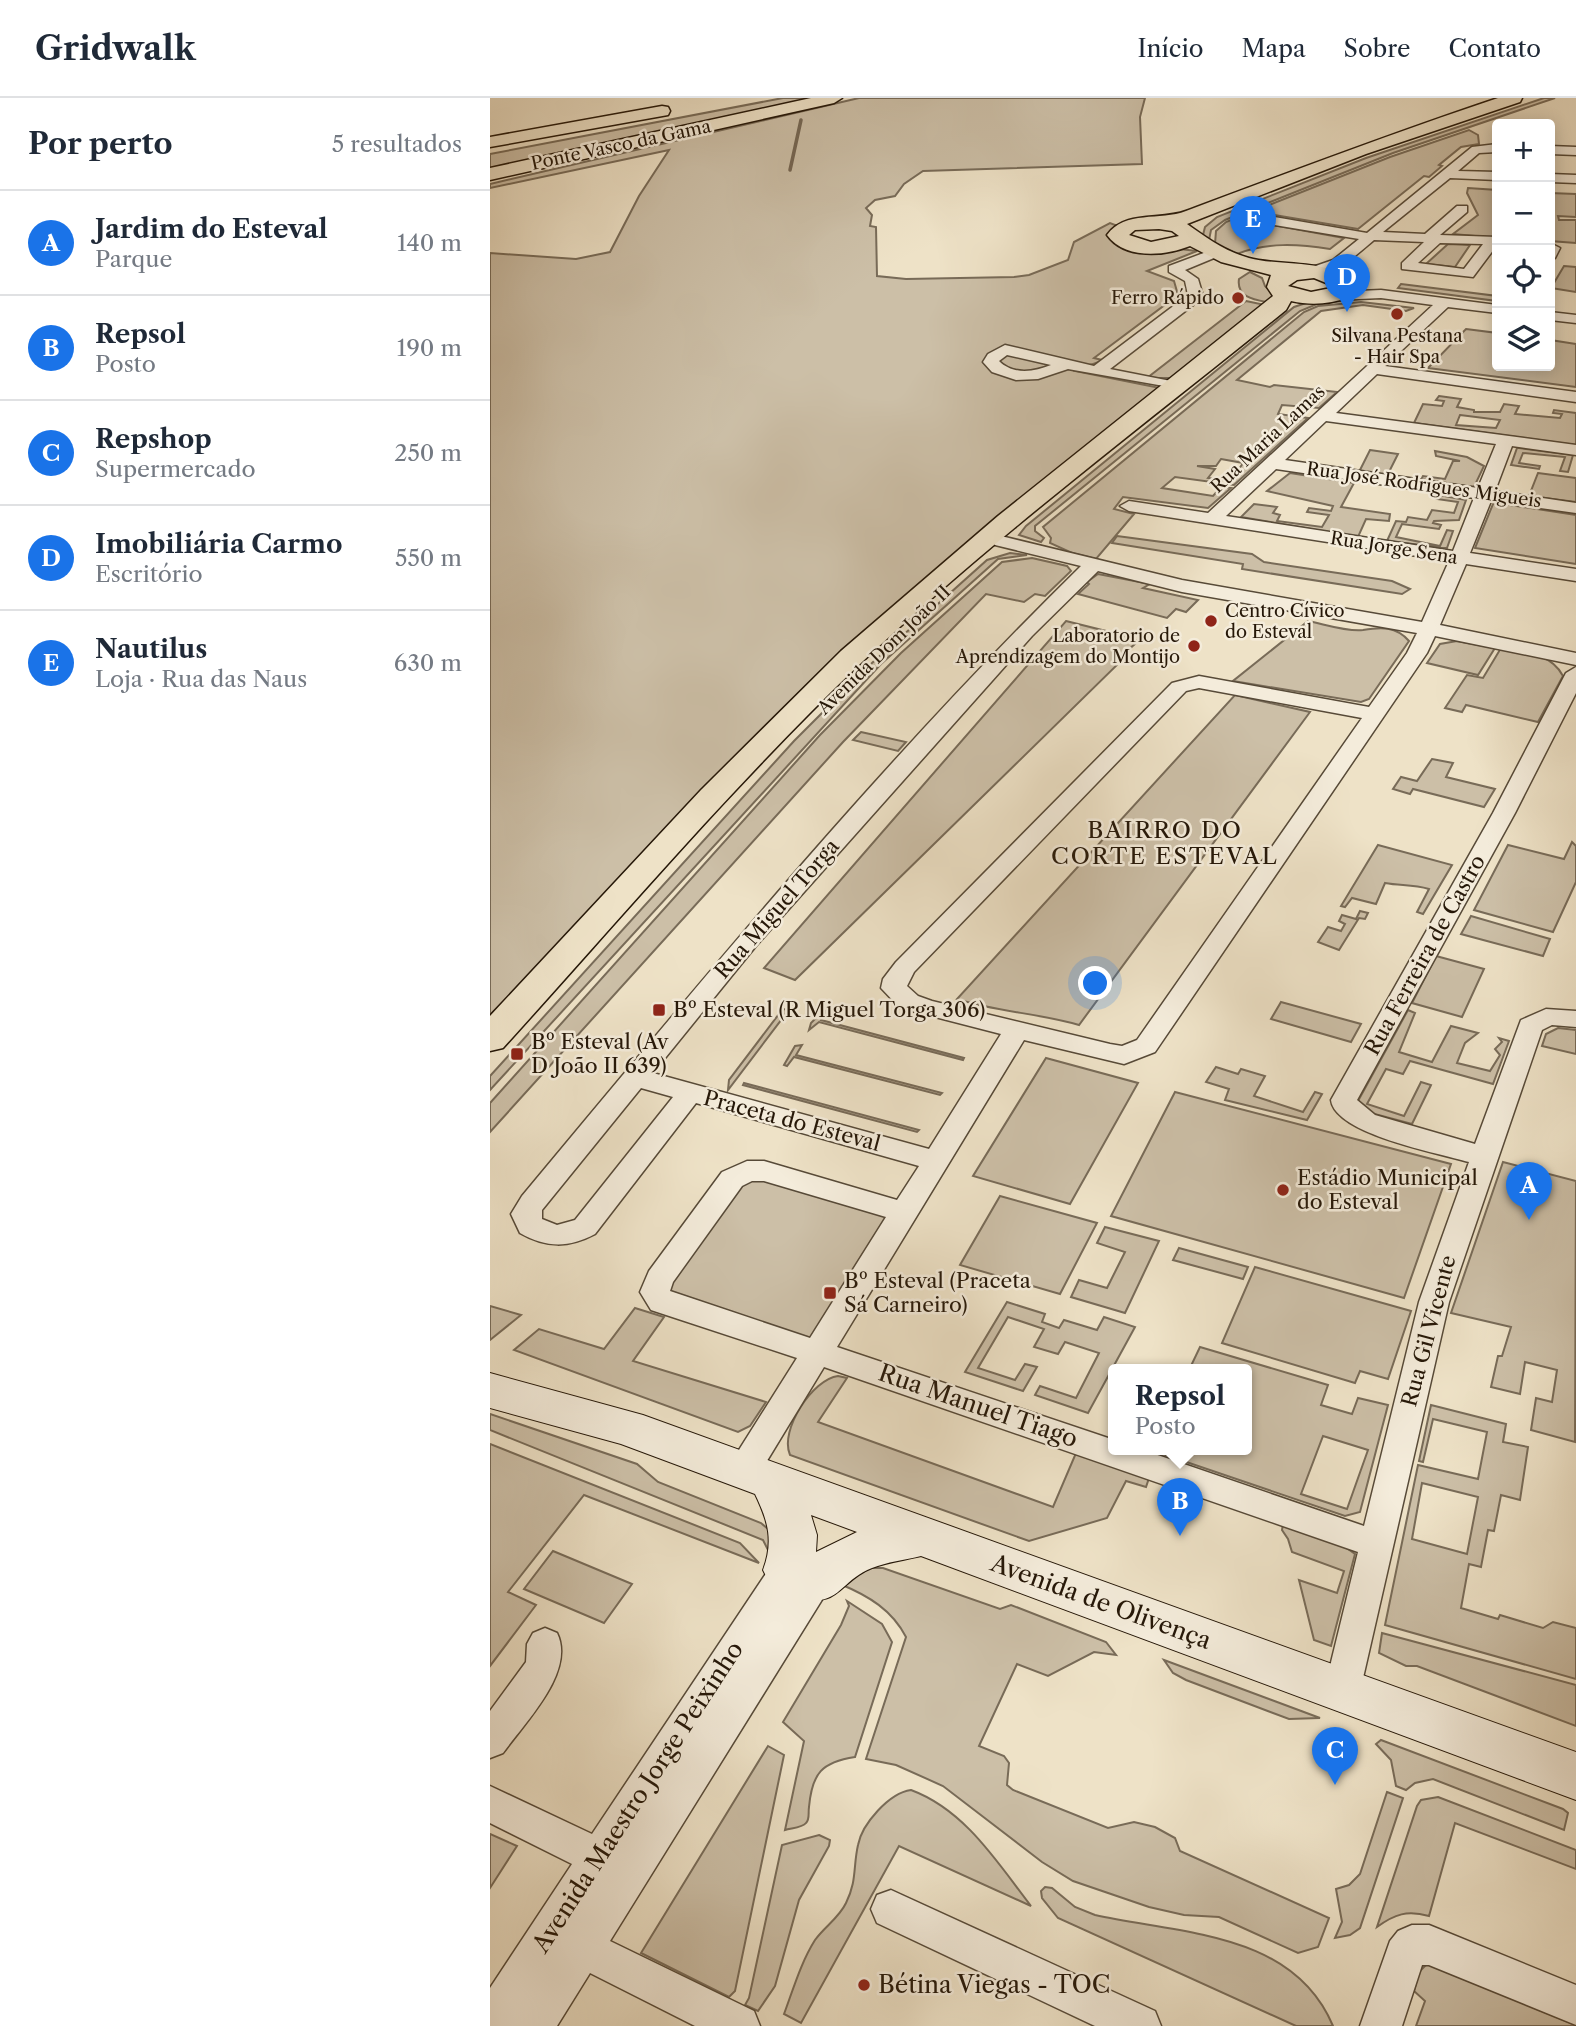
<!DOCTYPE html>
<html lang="pt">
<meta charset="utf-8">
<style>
body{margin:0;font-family:"Libre Caslon Text",serif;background:#f2f2f3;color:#1f2937}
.controls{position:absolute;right:21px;top:21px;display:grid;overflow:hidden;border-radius:7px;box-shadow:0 4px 18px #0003}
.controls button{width:63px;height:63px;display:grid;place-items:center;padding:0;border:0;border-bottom:2px solid #e0e1e3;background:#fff;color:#1f2937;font:35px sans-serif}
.you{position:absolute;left:606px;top:886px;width:24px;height:24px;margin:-18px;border:5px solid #fff;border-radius:50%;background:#1a73e8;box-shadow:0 0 0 10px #1a73e833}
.badge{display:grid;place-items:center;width:46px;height:46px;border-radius:50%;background:#1a73e8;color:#fff;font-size:23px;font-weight:700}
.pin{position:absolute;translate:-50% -58px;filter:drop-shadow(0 2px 4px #0008)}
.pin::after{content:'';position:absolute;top:37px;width:24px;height:21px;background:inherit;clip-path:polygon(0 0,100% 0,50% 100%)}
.popup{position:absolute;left:618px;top:1266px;width:144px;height:91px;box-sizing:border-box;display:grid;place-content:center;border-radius:7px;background:#fff;filter:drop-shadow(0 2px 5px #0005);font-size:23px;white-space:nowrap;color:#747a83}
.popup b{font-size:26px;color:#1f2937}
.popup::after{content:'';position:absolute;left:50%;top:100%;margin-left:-14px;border:14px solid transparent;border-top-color:#fff}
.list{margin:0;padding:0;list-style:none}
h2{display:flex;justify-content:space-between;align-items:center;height:91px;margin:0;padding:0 28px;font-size:30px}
h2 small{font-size:23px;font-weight:400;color:#747a83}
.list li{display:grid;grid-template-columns:46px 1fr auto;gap:21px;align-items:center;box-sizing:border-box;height:105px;padding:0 28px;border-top:2px solid #e0e1e3}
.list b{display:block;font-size:26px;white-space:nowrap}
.list p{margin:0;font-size:23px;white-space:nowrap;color:#747a83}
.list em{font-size:23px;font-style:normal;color:#747a83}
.icon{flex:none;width:38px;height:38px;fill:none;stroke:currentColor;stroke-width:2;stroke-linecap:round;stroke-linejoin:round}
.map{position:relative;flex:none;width:1086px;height:1928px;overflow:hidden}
header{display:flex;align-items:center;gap:42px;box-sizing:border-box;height:98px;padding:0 35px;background:#fff;border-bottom:2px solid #e0e1e3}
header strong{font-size:33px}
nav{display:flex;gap:38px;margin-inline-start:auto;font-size:24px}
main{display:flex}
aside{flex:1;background:#fff}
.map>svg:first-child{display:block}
.green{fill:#ccbfa7;stroke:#786b58;stroke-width:2;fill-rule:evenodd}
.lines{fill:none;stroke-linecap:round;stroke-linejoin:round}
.stream{stroke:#756754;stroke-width:3.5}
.street-casing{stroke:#574a38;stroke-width:3}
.secondary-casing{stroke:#251708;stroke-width:2}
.primary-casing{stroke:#251708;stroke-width:3}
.highway-casing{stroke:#251708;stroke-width:3}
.street{fill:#f4ecdb;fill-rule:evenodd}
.secondary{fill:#f4ecdb;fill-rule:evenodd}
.primary{fill:#eee2c7;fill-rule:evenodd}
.highway{fill:#eee2c7;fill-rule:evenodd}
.poi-dot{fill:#8f2418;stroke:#f4ecdb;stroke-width:2.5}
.labels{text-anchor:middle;stroke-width:5;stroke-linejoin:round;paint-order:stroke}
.far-street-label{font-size:18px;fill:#251708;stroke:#f4ecdb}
.far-poi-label{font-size:18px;fill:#251708;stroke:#f4ecdb;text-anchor:end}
.street-label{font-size:21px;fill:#251708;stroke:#f4ecdb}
.poi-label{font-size:21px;fill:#251708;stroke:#f4ecdb;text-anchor:start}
.neighbourhood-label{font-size:23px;letter-spacing:2px;fill:#251708;stroke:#f4ecdb}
.near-street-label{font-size:24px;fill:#251708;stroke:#f4ecdb}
.near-poi-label{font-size:24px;fill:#251708;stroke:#f4ecdb;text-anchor:start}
</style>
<header>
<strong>Gridwalk</strong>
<nav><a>Início</a><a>Mapa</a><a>Sobre</a><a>Contato</a></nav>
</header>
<main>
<aside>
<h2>Por perto<small>5 resultados</small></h2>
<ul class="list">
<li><span class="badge">A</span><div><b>Jardim do Esteval</b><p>Parque</p></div><em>140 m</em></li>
<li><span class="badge">B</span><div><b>Repsol</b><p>Posto</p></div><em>190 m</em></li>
<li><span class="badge">C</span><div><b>Repshop</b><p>Supermercado</p></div><em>250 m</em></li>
<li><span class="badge">D</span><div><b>Imobiliária Carmo</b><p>Escritório</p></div><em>550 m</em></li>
<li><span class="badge">E</span><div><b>Nautilus</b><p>Loja · Rua das Naus</p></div><em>630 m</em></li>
</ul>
</aside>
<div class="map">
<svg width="1086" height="1928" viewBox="0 0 1086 1928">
<rect width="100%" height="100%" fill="#eee2c7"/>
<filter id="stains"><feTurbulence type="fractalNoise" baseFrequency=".00286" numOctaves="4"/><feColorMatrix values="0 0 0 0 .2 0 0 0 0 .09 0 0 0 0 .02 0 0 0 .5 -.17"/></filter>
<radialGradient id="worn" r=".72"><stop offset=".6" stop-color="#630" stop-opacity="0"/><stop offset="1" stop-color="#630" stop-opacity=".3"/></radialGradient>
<g class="green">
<path d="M293 0H334L0 74V56Z"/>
<path d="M369 0H655L650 19 652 66 433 73 414 86 405 98 385 102 376 110 382 117 380 128 386 129 387 178 416 181 524 179 539 177 578 162 584 144 620 125 633 130 627 137 672 149 707 153 657 173 684 183 688 197 604 260 612 262C603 268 594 266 585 273L675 291 403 513 0 917V155L86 161 120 154 149 98 179 52 0 90V86Z"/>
<path d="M1054 0H1065L903 55 735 122 721 132 718 147 713 137 715 129 727 119 876 60Z"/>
<path d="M979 32 988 37 989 46 971 49 949 67 952 68 939 79 934 78 868 131 778 116 766 124 854 140 840 151C809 146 776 144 747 156L725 146 726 133 736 124 900 59Z"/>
<path d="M978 90 1007 92V140L963 136 988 117 977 95Z"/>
<path d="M1060 95 1086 96V119L1068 118 1069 122H1086V145L1060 143Z"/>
<path d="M958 146 980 147 965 169 936 166Z"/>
<path d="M1074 168 1086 169V194L1061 190Z"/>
<path d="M760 174 772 180 775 188 784 197 782 205C768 202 746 201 749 181Z"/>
<path d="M911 186 1007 198V203L908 190Z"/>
<path d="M885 199 827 206 810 213 545 428V433L554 440 551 444 529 437 536 428 804 209 819 204Z"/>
<path d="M756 203 780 208 688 280H657Z"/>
<path d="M871 204 924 210 916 213 873 207 831 213 747 282 780 289 784 287 847 294 829 310 792 307 788 316 818 320 744 387 685 379 672 390 723 398 731 389 741 390 718 410 633 399 624 411 644 416 606 461 582 455 560 445 561 440 553 429 814 214 828 208ZM731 361 753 365 741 383 718 380 725 371 707 368H726Z"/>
<path d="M976 231 1007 235V268H1060V242L1086 246V289L938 270Z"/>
<path d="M949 298 971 301 967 309 984 312V314H1010L1014 306 1029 308 1025 316 1070 320 1072 316 1063 315 1064 312 1086 315V347L924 325 933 306 952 308 954 303 946 302ZM970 317 1010 322 1006 330 966 327Z"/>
<path d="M1027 350H1029L1083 357 1078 374 1070 373 1075 359 1033 355 1029 365 1050 368 1049 371 1021 367Z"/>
<path d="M880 352 908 356 897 378 869 374Z"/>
<path d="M945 353 977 359 994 368 984 389 931 382 933 378 955 381 963 363H970L946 358Z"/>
<path d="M800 375 864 385 851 409 900 416 899 423 876 421 868 439 751 419 764 406 787 409 783 415 790 417 787 423 832 429 839 417 817 414 819 410 841 413 843 408 777 393Z"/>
<path d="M1048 375 1086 380V404L1039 398Z"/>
<path d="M949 397 976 402 969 422 944 423 943 425 951 427 949 431 912 426 906 439 950 448 957 432 963 433 957 450 897 443 906 423 916 424 918 419 937 422 942 412 964 415 968 404 947 401Z"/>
<path d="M1007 405 1086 417V466L985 450 1003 406Z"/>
<path d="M627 438 762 456 774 464 902 483 920 491 912 496 752 471 753 466 622 445Z"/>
<path d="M520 455 537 457 508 461 391 566 0 992V978L304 643 382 565 497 462Z"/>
<path d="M542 460 577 468 581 473 555 498 545 496 534 504 496 496 353 644 0 1034V1005L330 637 411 555 512 464Z"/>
<path d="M608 476 660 486 653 490 708 502 696 514 686 511 677 520 588 496 599 486 597 484Z"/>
<path d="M576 523 644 540 647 544 625 564 628 566 305 882 274 870Z"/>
<path d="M818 523C834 526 857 534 873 532 891 529 906 528 919 543L879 601 871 604 743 583Z"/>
<path d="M967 543 1005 550 988 577 937 565 950 546Z"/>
<path d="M1011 550C1035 554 1061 555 1073 578L1048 624 976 607 972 614 955 610 977 577 993 580Z"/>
<path d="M745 597 820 614 589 927C548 915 507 914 467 901Z"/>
<path d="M371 634 416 644 408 653 363 642Z"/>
<path d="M942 661 963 665 956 679 1005 691 994 709 923 691 920 696 903 691 911 679 927 683Z"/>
<path d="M1082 744 1086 748V784L1063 834 984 812 1018 747 1074 761Z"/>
<path d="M888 747 962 767 933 816 927 814 939 791C922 786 911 788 895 785L886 806 862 800 855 809 851 808Z"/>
<path d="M870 813 878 815 875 821 869 820 849 852 828 844 838 829 851 833 855 826 849 823 852 817 866 821Z"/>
<path d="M981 818 1060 841 1053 858 971 836Z"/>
<path d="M946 858 994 871 972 919 922 905Z"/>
<path d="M791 904 871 926 861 944 781 921Z"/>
<path d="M301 909 238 992 239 982 292 912Z"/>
<path d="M918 912 925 915 909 954 942 964 961 928 988 935 975 945 967 965 1000 973 1010 957 1005 951 1012 944 1009 940 1019 943 1003 986 920 963 913 976 896 971 877 1006 914 1018 931 984 941 987 922 1026 877 1014 868 1003Z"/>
<path d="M333 913H336L331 922 474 960 473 962 329 924 319 932 321 925Z"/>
<path d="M1068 930 1086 932V956L1052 948 1056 936Z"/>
<path d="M312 947 306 957 452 995 450 997 304 959 297 968 294 967 305 948Z"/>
<path d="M556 960 648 985 580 1106 483 1078Z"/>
<path d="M726 969 748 976 751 971 775 978 764 998 813 1014 825 994 832 996 817 1022 735 1002 739 991 716 984Z"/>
<path d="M254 985 429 1032 427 1034 253 987Z"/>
<path d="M685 994 961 1066 914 1200 621 1118Z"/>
<path d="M1013 1064 1086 1083 1085 1344 1041 1332 1046 1300 1062 1304 1067 1272 1035 1264 1030 1296 1001 1289 1008 1258H1012L1021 1229 961 1215Z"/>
<path d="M261 1079 397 1119 321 1244 188 1205 175 1191 244 1090Z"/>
<path d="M510 1098 607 1125 570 1196 470 1167Z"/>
<path d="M615 1129 669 1143 635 1215 581 1199 589 1182 617 1190 635 1154 607 1145Z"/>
<path d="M689 1150 758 1169 753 1181 683 1162Z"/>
<path d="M765 1169 921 1213 898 1281 870 1273 865 1285 732 1245Z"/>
<path d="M517 1204 555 1216 552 1224 569 1230 574 1222 607 1232 614 1219 645 1229 598 1315 545 1297 550 1288 586 1300 609 1255 575 1244 568 1256 544 1249 554 1231 518 1219 488 1270 525 1282 535 1266 547 1269 533 1293 475 1274Z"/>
<path d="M0 1208 31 1217 0 1242Z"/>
<path d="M145 1210 174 1219 143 1263 276 1304 260 1328 248 1334 24 1252 49 1231 114 1251Z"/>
<path d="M710 1249 838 1287 831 1307 862 1316 868 1300 898 1307 870 1414 855 1418 661 1352H756V1272H699ZM833 1338 878 1352 857 1411 811 1396Z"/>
<path d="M348 1278 357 1280 328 1324 563 1409 586 1355 659 1380 656 1389 636 1383 617 1420 539 1443 300 1357C289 1332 323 1281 348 1278Z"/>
<path d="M941 1307 1016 1326 1013 1344 1038 1349 1030 1402 1011 1397 1004 1433 998 1432 991 1469 979 1466 971 1510 1008 1521 1010 1517 1053 1530 1063 1524 1086 1530V1581L895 1527 928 1367 988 1381 997 1334 943 1321 933 1364 929 1363ZM932 1385 988 1399 977 1456 922 1441Z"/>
<path d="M0 1316 147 1366 168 1384 271 1425 278 1431 284 1443 279 1454 273 1442 0 1332Z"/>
<path d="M0 1346 250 1445 269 1465 94 1397 18 1494 46 1507 0 1568Z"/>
<path d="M793 1426 851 1446 865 1456 841 1548 824 1542 809 1482 847 1495 854 1473 802 1454 798 1441 792 1432Z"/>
<path d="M63 1453 142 1486 114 1525 34 1491Z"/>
<path d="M380 1470H393L510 1511 521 1507 616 1544 626 1557 604 1554 558 1578 527 1566 489 1648 514 1658 519 1665 517 1687 523 1692 618 1730 644 1724 665 1729 685 1740 690 1753 839 1820 828 1849 808 1855 729 1819 694 1817 659 1809 583 1783 552 1764 453 1688 406 1667 376 1661 416 1539C402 1512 379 1498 350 1486Z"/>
<path d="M357 1503 392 1526 402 1544 365 1659C332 1664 322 1675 319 1709 318 1715 320 1721 316 1725 312 1730 301 1730 295 1732L314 1643 293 1624 351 1527 359 1508Z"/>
<path d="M892 1535 1086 1587V1628L927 1568H916L889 1555Z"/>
<path d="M674 1562 830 1620 799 1621 696 1582 683 1575Z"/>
<path d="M891 1642 1073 1711 1078 1715 1074 1732 943 1681 925 1685 916 1692 906 1688 901 1662 886 1646Z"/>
<path d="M278 1648 294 1657 245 1893 239 1899 151 1855Z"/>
<path d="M421 1692C475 1712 507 1764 541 1808L409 1748 311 1925 294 1916C303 1892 311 1864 325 1842 335 1828 349 1820 356 1805 367 1783 363 1769 368 1747 372 1726 399 1695 421 1692Z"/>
<path d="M897 1694 913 1700 870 1830 860 1837 845 1840 852 1824 846 1791 859 1787 870 1776Z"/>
<path d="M948 1699 1086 1752V1771L965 1725 939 1818C917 1812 905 1816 887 1829L927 1708 931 1702Z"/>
<path d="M0 1736 27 1748 0 1790Z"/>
<path d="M329 1737 340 1742 339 1748 309 1802 285 1888 268 1913 255 1907 259 1900 292 1747Z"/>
<path d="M555 1789 562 1790 585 1809 605 1817C690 1836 803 1833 843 1928H806L568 1820 552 1800 551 1793Z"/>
<path d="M937 1866 1086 1927V1928H926L935 1903 924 1893 929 1874Z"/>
</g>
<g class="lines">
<path class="stream" d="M300 72 311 22"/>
<defs>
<g id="street">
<path d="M1007 46V54L989 55 968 73 1007 74V82L960 80 893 134 935 136 967 108H977V114L950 137 1007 139V147L983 179 912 171V165L934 144 884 142C866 157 840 183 814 178V172L843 162 869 141 778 126 771 122 778 118 877 135 982 49ZM950 145 993 146 974 171 928 165Z"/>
<path d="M1060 48 1086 49V57L1060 56Z"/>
<path d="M1060 76 1086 77V85L1060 84Z"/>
<path d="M1060 145 1070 150 1065 160 1060 161Z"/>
<path d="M719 153 724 154V160L695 172 708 181 713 198 711 201 620 271 691 285V291L578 271 548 281 526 282 502 274 493 264 498 256 515 247 604 268 698 197 695 183 679 174V168ZM517 257 561 267C544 274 523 277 509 263Z"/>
<path d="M891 192 1007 207V215L958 209 895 268 1086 294V304L887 276 846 315 1086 347V357L1022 348 1005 393 1086 405V415L1001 403 980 455 1086 471V483L976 466 950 527 1086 555V567L945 538 937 555 665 954 634 966 534 942 347 1249 624 1342V1352H653L874 1428 929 1204 979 1064C948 1055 845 1036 841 1002L1003 715 1076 575 1086 569V595L1025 715 867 1002 885 1017 985 1046 1031 922 1056 911 1086 913V929L1062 927 1052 932 959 1204 870 1593 865 1604 852 1609 839 1604 834 1593 868 1454 334 1269 266 1381 254 1385 242 1381 238 1372 242 1363 307 1260 161 1212 150 1194 159 1173 232 1074 257 1063H274L407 1102 429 1068 206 1005 105 1136C79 1150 56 1150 30 1135L21 1116 32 1098C211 883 391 664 591 468L505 447 502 443 505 439 511 438 692 482 932 524 959 463 639 413 630 408 639 403 718 415 943 207 891 200 846 202 839 198 846 194ZM836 323 1006 346 988 390 795 362ZM786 371 984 400 963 453 736 418ZM608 473 692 494 927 535 917 555 879 609 709 578 682 585 406 864 393 881 391 890 410 910 511 936 439 1051 163 975 266 848 542 538ZM709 590 872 620 647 942 632 948 620 946 442 903 428 898 417 888 424 874 696 593ZM151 990 183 999 85 1122 67 1127 52 1121V1112ZM262 1083H274L396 1119 320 1240 180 1193 183 1184 252 1088Z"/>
<path d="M1060 214 1086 217V225L1060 222Z"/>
<path d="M297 1457 309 1462 314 1472 311 1477 326 1469 338 1474 343 1484 120 1843 264 1913 270 1928H205L100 1875 67 1928H0V1890L82 1766 0 1725V1688L102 1736 285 1462Z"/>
<path d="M55 1530 67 1535C86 1574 35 1624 13 1655L0 1660V1613L36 1564 37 1546 43 1535Z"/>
<path d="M401 1792 665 1913 671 1928H605L387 1825 381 1811 387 1797Z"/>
<path d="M922 1827H939L1086 1887V1927L939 1867H932L912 1928H870L900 1843 908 1833Z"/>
</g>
<path id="secondary" d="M0 1275 153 1317 1086 1654V1702L431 1458C415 1462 397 1464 382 1470 350 1482 348 1512 309 1499L305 1490 297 1492 280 1486 273 1472C284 1443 278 1423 265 1396L131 1346 0 1310ZM321 1417 367 1434 326 1454 327 1437Z"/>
<path id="primary" d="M1008 0H1032L1030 4 876 56 697 126C717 140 734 153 759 160 791 169 848 160 867 188L860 199C840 206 822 208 801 203L796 212C653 328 505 438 371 565 244 686 131 820 13 950L0 953V918L211 692 351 553 508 418 783 198 777 189 781 177 731 164 700 148C675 158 635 162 617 137 635 112 670 123 696 113 800 74 903 35 1008 0ZM669 131 682 133 689 138 661 144 639 137 645 132ZM824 180 846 189 821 194 798 188 807 182Z"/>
<g id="highway">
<path d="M321 0H352L344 5 0 82V70Z"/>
<path d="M172 8 178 9 180 13 178 17 0 49V39Z"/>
</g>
</defs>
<use href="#street" class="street-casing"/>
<use href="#secondary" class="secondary-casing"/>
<use href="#primary" class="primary-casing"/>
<use href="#highway" class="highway-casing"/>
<use href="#street" class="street"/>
<use href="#secondary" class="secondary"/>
<use href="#primary" class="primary"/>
<use href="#highway" class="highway"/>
</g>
<g class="poi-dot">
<circle cx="748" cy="200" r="7"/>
<circle cx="907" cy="216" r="7"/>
<circle cx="721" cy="523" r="7"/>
<circle cx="704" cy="548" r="7"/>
<rect x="162" y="905" width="14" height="14" rx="3.5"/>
<rect x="20" y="949" width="14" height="14" rx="3.5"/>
<circle cx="793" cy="1092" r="7"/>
<rect x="333" y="1188" width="14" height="14" rx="3.5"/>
<circle cx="374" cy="1887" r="7"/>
</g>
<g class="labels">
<g class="far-street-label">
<text transform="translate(131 47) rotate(-12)" y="6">Ponte Vasco da Gama</text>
<text transform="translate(778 341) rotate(-43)" y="6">Rua Maria Lamas</text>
<text transform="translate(934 387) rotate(8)" y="6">Rua José Rodrigues Migueis</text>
<text transform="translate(904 450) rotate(9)" y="6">Rua Jorge Sena</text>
<text transform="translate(394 552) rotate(-44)" y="6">Avenida Dom João II</text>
</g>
<g class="far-poi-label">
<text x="734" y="206">Ferro Rápido</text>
<text x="907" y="244" text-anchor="middle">Silvana Pestana<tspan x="907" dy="21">- Hair Spa</tspan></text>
<text x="735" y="519" text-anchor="start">Centro Cívico<tspan x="735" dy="21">do Esteval</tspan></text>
<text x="690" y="544">Laboratorio de<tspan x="690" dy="21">Aprendizagem do Montijo</tspan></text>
</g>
<g class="street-label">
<text transform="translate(287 811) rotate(-49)" y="7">Rua Miguel Torga</text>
<text transform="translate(935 857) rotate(-61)" y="7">Rua Ferreira de Castro</text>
<text transform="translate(302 1023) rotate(15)" y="7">Praceta do Esteval</text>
<text transform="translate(939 1233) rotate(-75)" y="7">Rua Gil Vicente</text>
</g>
<g class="poi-label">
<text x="183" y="919">Bº Esteval (R Miguel Torga 306)</text>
<text x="41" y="951">Bº Esteval (Av<tspan x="41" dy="24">D João II 639)</tspan></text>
<text x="807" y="1087">Estádio Municipal<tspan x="807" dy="24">do Esteval</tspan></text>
<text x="354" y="1190">Bº Esteval (Praceta<tspan x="354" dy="24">Sá Carneiro)</tspan></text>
</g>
<g class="neighbourhood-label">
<text x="675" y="740">BAIRRO DO<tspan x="675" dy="26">CORTE ESTEVAL</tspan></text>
</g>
<g class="near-street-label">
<text transform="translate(488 1308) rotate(19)" y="8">Rua Manuel Tiago</text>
<text transform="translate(611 1504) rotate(20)" y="8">Avenida de Olivença</text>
<text transform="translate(148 1699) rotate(-57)" y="8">Avenida Maestro Jorge Peixinho</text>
</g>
<g class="near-poi-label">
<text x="388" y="1895">Bétina Viegas - TOC</text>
</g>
</g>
<rect width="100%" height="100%" filter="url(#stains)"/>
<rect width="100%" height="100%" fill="url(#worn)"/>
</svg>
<div class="controls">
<button>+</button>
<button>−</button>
<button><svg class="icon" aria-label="locate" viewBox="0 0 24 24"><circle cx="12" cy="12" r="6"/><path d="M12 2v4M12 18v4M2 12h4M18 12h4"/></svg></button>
<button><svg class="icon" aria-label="layers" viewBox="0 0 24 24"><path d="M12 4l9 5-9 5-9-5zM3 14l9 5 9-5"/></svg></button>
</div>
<div class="you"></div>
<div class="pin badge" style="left:1039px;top:1122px">A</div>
<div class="pin badge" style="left:690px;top:1438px">B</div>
<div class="popup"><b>Repsol</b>Posto</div>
<div class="pin badge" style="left:845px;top:1687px">C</div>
<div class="pin badge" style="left:857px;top:214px">D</div>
<div class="pin badge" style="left:763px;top:156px">E</div>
</div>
</main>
